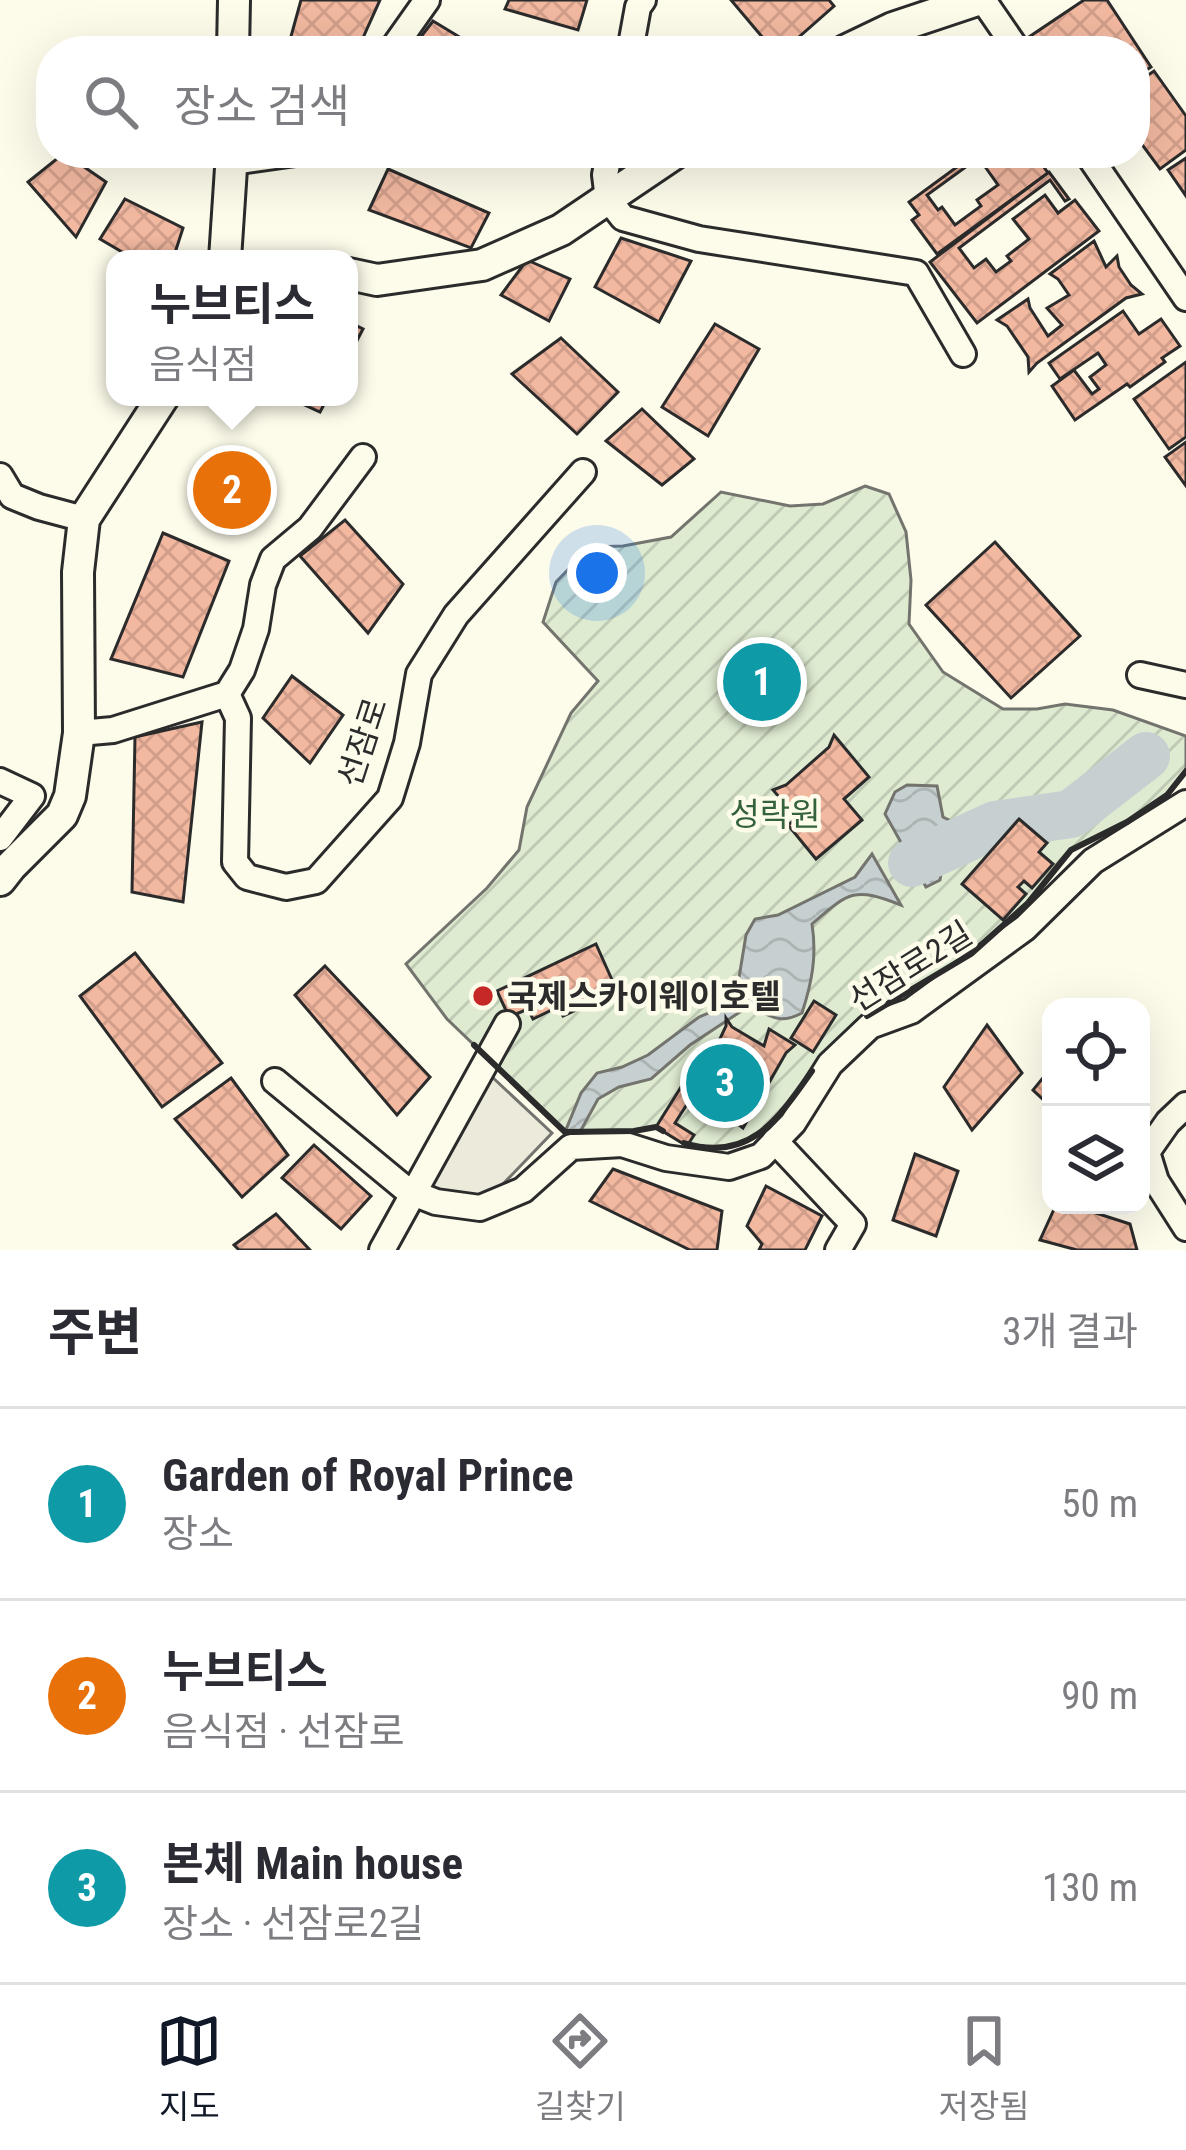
<!DOCTYPE html>
<html lang="ko">
<meta charset="utf-8">
<style>
body{margin:0;font-family:"Roboto Condensed","Noto Sans KR",sans-serif;background:#f2f2f3;color:#2b2b33}
.controls{position:absolute;right:36px;bottom:36px;display:grid;overflow:hidden;border-radius:24px;box-shadow:0 12px 48px #0002}
.controls button{width:108px;height:108px;display:grid;place-items:center;padding:0;border:0;border-bottom:3px solid #e1e1e2;background:#fff;color:#2b2b33;font:60px sans-serif}
.you{position:absolute;left:597px;top:573px;width:42px;height:42px;margin:-30px;border:9px solid #fff;border-radius:50%;background:#1a73e8;box-shadow:0 0 0 18px #1a73e833}
.badge{display:grid;place-items:center;width:78px;height:78px;border-radius:50%;background:#111827;color:#fff;font-size:39px;font-weight:700}
.pin{position:absolute;translate:-50% -50%;border:6px solid #fff;box-shadow:0 3px 12px #0006}
.popup{position:absolute;left:106px;top:250px;width:252px;height:156px;box-sizing:border-box;display:grid;place-content:center;border-radius:24px;background:#fff;filter:drop-shadow(0 3px 9px #0005);font-size:39px;white-space:nowrap;color:#7c7c81}
.popup b{font-size:45px;color:#2b2b33}
.popup::after{content:'';position:absolute;left:50%;top:100%;margin-left:-24px;border:24px solid transparent;border-top-color:#fff}
.list{margin:0;padding:0;list-style:none}
h2{display:flex;justify-content:space-between;align-items:center;height:156px;margin:0;padding:0 48px;font-size:51px}
h2 small{font-size:39px;font-weight:400;color:#7c7c81}
.list li{display:grid;grid-template-columns:78px 1fr auto;gap:36px;align-items:center;box-sizing:border-box;height:192px;padding:0 48px;border-top:3px solid #e1e1e2}
.list b{display:block;font-size:45px;white-space:nowrap}
.list p{margin:0;font-size:39px;white-space:nowrap;color:#7c7c81}
.list em{font-size:39px;font-style:normal;color:#7c7c81}
.icon{flex:none;width:66px;height:66px;fill:none;stroke:currentColor;stroke-width:2;stroke-linecap:round;stroke-linejoin:round}
.map{position:relative;flex:none;width:1186px;height:1250px;overflow:hidden}
.search{position:absolute;background:#fff;box-shadow:0 12px 48px #0002;left:36px;right:36px;top:36px;height:132px;display:flex;align-items:center;gap:30px;box-sizing:border-box;padding:0 42px;border-radius:48px;color:#7c7c81;font-size:45px}
.sheet{height:732px;background:#fff}
nav{display:flex;justify-content:space-around;align-items:center;box-sizing:border-box;height:168px;border-top:3px solid #e1e1e2;background:#fff;font-size:33px;color:#7c7c81}
nav a{display:grid;justify-items:center;gap:6px}
nav .on{color:#111827}
.map>svg:first-child{display:block}
.garden{fill:url(#garden-furrows);stroke:#74746e;stroke-width:3}
.parking{fill:#eceadb;stroke:#74746e;stroke-width:3}
.water{fill:url(#water-waves);stroke:#74746e;stroke-width:3}
.lines{fill:none;stroke-linecap:round;stroke-linejoin:round}
.river{stroke:#c7d0d0;stroke-width:48}
.building{fill:url(#building-cross-hatch);stroke:#2b2b2b;stroke-width:3}
.minor-casing{stroke:#2b2b2b;stroke-width:30}
.tertiary-casing{stroke:#2b2b2b;stroke-width:36}
.minor{stroke:#fdfbea;stroke-width:24}
.tertiary{stroke:#fdfbea;stroke-width:30}
.wall{stroke:#2b2b2b;stroke-width:6}
.poi-dot{fill:#c62828;stroke:#fdfbea;stroke-width:4.5}
.labels{text-anchor:middle;stroke-width:9;stroke-linejoin:round;paint-order:stroke}
.street-label{font-size:33px;fill:#2b2b2b;stroke:#fdfbea}
.park-label{font-size:33px;fill:#34623c;stroke:#fdfbea}
.poi-label{font-size:33px;font-weight:bold;fill:#2b2b2b;stroke:#fdfbea;text-anchor:start}
</style>
<div class="map">
<svg width="1186" height="1250" viewBox="0 0 1186 1250">
<defs>
<pattern id="garden-furrows" width="10" height="10" patternUnits="userSpaceOnUse" patternTransform="scale(3)"><rect width="10" height="10" fill="#deebd1"/><path d="M-1 1l2-2M0 10L10 0M9 11l2-2" fill="none" stroke="#bfcab4"/></pattern>
<pattern id="water-waves" width="16" height="10" patternUnits="userSpaceOnUse" patternTransform="scale(3)"><rect width="16" height="10" fill="#c7d0d0"/><path d="M0 5q4-4 8 0t8 0" fill="none" stroke="#abb3b3"/></pattern>
<pattern id="building-cross-hatch" width="8" height="8" patternUnits="userSpaceOnUse" patternTransform="scale(3)"><rect width="8" height="8" fill="#f2b8a0"/><path d="M0 0l8 8M0 8l8-8" fill="none" stroke="#d09e8a"/></pattern>
</defs>
<rect width="100%" height="100%" fill="#fdfbea"/>
<path class="garden" d="M865 486 889 494 906 532 911 580 909 624 943 672 1003 709H1037L1065 704 1113 710 1186 736V771L1167 795 1127 822 1071 850 1028 903 971 954 870 1014 826 1051 789 1103 759 1136 726 1148 687 1146 656 1127 634 1131 565 1132 447 1019 406 964 487 888 519 850 527 807 571 713 598 681 543 622 556 582 590 547 623 546 671 537 721 492 790 506 823 504Z"/>
<path class="parking" d="M490 1075 552 1133 480 1208 422 1197Z"/>
<g class="water">
<path d="M907 785 937 786 943 817 959 825 973 821 995 825C979 854 967 850 942 867L940 880 926 887 885 814 895 792Z"/>
<path d="M872 854 901 905C854 887 850 891 812 924 817 956 812 982 802 1013 779 1025 771 1016 749 1006L690 1045 651 1079 619 1087 598 1099 580 1132H565L581 1093 597 1073 622 1067 648 1055 699 1017 735 1002 746 935 755 919 778 915 855 877Z"/>
</g>
<g class="lines">
<path class="river" d="M912 863 995 825 1071 814 1146 756"/>
</g>
<g class="building">
<path d="M301 0H380L357 51H309L290 40Z"/>
<path d="M509 0H587L578 30 505 9Z"/>
<path d="M731 0H829L834 6 783 51H774Z"/>
<path d="M1084 0H1107L1151 67 1135 77V51H1089L1087 48 1082 51H1039L1029 37Z"/>
<path d="M433 21 476 47 474 51H410Z"/>
<path d="M1154 71 1186 116V150L1160 169 1135 135V84Z"/>
<path d="M64 153 106 182 76 237 28 182Z"/>
<path d="M976 153H985L927 195 938 210 942 207 955 225 981 206 977 200 998 185 981 161 993 153H1034L1048 173 937 254 912 220 919 215 909 202Z"/>
<path d="M1186 158V196L1168 170Z"/>
<path d="M388 169 489 213 471 248 369 210Z"/>
<path d="M1049 172 1069 199 1065 201 1050 180 959 248 974 268 986 259 996 272 1011 261 1007 256 1029 239 1013 219 1045 195 1058 213 1075 200 1099 231 977 323 930 262Z"/>
<path d="M125 199 183 228 173 259H134L100 239Z"/>
<path d="M621 238 691 261 659 322 595 287Z"/>
<path d="M1094 241 1106 267 1117 256 1119 267 1131 285 1142 294 1126 298 1037 363 1029 372 1028 357 1007 326 997 320 1028 299 1030 308 1048 336 1062 325 1047 308 1069 295 1058 279 1050 274Z"/>
<path d="M527 260 570 279 549 321 501 295Z"/>
<path d="M1123 311 1139 334 1161 319 1180 346 1162 358 1165 362 1130 387 1127 384 1075 420 1052 386 1074 370 1092 394 1099 389 1090 377 1106 365 1098 353 1060 379 1049 363Z"/>
<path d="M349 322 363 329 349 356Z"/>
<path d="M715 324 759 349 708 436 662 407Z"/>
<path d="M561 338 618 392 577 434 512 374Z"/>
<path d="M1186 362V437L1169 449 1134 399Z"/>
<path d="M287 397H328L320 412Z"/>
<path d="M642 409 694 459 662 485 606 441Z"/>
<path d="M1186 442V486L1165 457Z"/>
<path d="M345 520 403 584 368 633 300 556Z"/>
<path d="M163 533 229 561 183 677 111 659Z"/>
<path d="M995 542 1080 636 1011 698 926 605Z"/>
<path d="M292 676 343 715 310 763 263 718Z"/>
<path d="M202 722 183 902 132 892 135 737Z"/>
<path d="M834 735 869 777 844 799 862 820 816 859 788 825 797 818 773 790 786 785 829 747Z"/>
<path d="M1019 819 1047 843 1039 852 1053 864 1032 888 1024 881 1018 887 1026 894 1003 920 962 884Z"/>
<path d="M596 944 617 991 563 1016 558 1007 533 1019 528 1009 509 1017 497 991Z"/>
<path d="M135 953 222 1063 162 1107 80 996Z"/>
<path d="M325 966 430 1077 397 1115 295 995Z"/>
<path d="M814 1001 836 1015 813 1052 791 1038Z"/>
<path d="M726 1018 732 1027 764 1046 769 1029 795 1045 786 1053 743 1128 726 1115 717 1116 724 1108 750 1065 722 1049 712 1048 719 1041 726 1026Z"/>
<path d="M987 1025 1022 1073 972 1130 944 1087Z"/>
<path d="M702 1052 717 1061 707 1077 693 1068Z"/>
<path d="M1051 1068V1107L1033 1090Z"/>
<path d="M231 1078 288 1155 242 1197 175 1119Z"/>
<path d="M686 1079 698 1087 675 1123 694 1135 687 1146 656 1127Z"/>
<path d="M314 1145 371 1196 341 1229 282 1178Z"/>
<path d="M915 1154 958 1171 936 1236 893 1220Z"/>
<path d="M613 1169 722 1211 717 1250H690L590 1201Z"/>
<path d="M766 1186 822 1216 805 1250H759L762 1244 747 1226Z"/>
<path d="M1056 1205H1071L1130 1224 1137 1250H1077L1040 1240Z"/>
<path d="M276 1214 310 1250H239L234 1245Z"/>
</g>
<g class="lines">
<defs>
<g id="minor">
<path d="M983 0 1018 51"/>
<path d="M391 51 427 0"/>
<path d="M630 51 638 7 643 0"/>
<path d="M609 153 605 175 608 199 623 218 699 239 916 273 963 354"/>
<path d="M1087 153 1186 298"/>
<path d="M232 162 296 153"/>
<path d="M0 476 12 496 39 507 84 519"/>
<path d="M1140 675 1186 685"/>
<path d="M227 694 238 718 235 862 247 877 286 887 316 881 390 798 407 743 419 674 456 615 583 472"/>
<path d="M79 733 113 730 227 694 242 670 256 629 263 585 273 559 310 528 363 457"/>
<path d="M0 781 32 796 0 838"/>
<path d="M275 1081 408 1191 436 1202 480 1208 523 1190 571 1147 622 1144 666 1158 729 1167 761 1156 793 1123 830 1064 870 1026 911 1011 1025 928 1093 861 1186 803"/>
<path d="M1186 1105 1168 1122 1147 1152 1156 1181 1186 1228"/>
<path d="M775 1141 853 1224 838 1250"/>
<path d="M382 1250 507 1024"/>
</g>
<g id="tertiary">
<path d="M233 51 234 0"/>
<path d="M845 51 893 28 977 0"/>
<path d="M225 259 232 153"/>
<path d="M349 274 377 280 482 265 561 230 675 153"/>
<path d="M0 880 11 866 62 815 70 796 79 733 78 572 84 519 163 397"/>
</g>
</defs>
<use href="#minor" class="minor-casing"/>
<use href="#tertiary" class="tertiary-casing"/>
<use href="#minor" class="minor"/>
<use href="#tertiary" class="tertiary"/>
<g class="wall">
<path d="M867 1016 971 954 1028 903 1071 850 1127 822 1167 795 1186 771"/>
<path d="M474 1045 565 1132 634 1131 656 1127 663 1131"/>
<path d="M684 1143C750 1163 778 1119 812 1071"/>
</g>
</g>
<circle class="poi-dot" cx="483" cy="996" r="12"/>
<g class="labels">
<g class="street-label">
<text transform="translate(362 742) rotate(-72)" y="12">선잠로</text>
<text transform="translate(910 966) rotate(-32)" y="12">선잠로2길</text>
</g>
<g class="park-label">
<text x="775" y="826">성락원</text>
</g>
<g class="poi-label">
<text x="507" y="1008">국제스카이웨이호텔</text>
</g>
</g>
</svg>
<div class="controls">
<button><svg class="icon" aria-label="locate" viewBox="0 0 24 24"><circle cx="12" cy="12" r="6"/><path d="M12 2v4M12 18v4M2 12h4M18 12h4"/></svg></button>
<button><svg class="icon" aria-label="layers" viewBox="0 0 24 24"><path d="M12 4l9 5-9 5-9-5zM3 14l9 5 9-5"/></svg></button>
</div>
<div class="you"></div>
<div class="pin badge" style="left:762px;top:682px;background:#0f9aa8">1</div>
<div class="pin badge" style="left:232px;top:490px;background:#e8710a">2</div>
<div class="popup"><b>누브티스</b>음식점</div>
<div class="pin badge" style="left:725px;top:1083px;background:#0f9aa8">3</div>
<div class="search"><svg class="icon" aria-label="search" viewBox="0 0 24 24"><circle cx="10" cy="10" r="6"/><path d="M15 15l6 6"/></svg>장소 검색</div>
</div>
<section class="sheet">
<h2>주변<small>3개 결과</small></h2>
<ul class="list">
<li><span class="badge" style="background:#0f9aa8">1</span><div><b>Garden of Royal Prince</b><p>장소</p></div><em>50 m</em></li>
<li><span class="badge" style="background:#e8710a">2</span><div><b>누브티스</b><p>음식점 · 선잠로</p></div><em>90 m</em></li>
<li><span class="badge" style="background:#0f9aa8">3</span><div><b>본체 Main house</b><p>장소 · 선잠로2길</p></div><em>130 m</em></li>
</ul>
</section>
<nav>
<a class="on"><svg class="icon" aria-label="map" viewBox="0 0 24 24"><path d="M3 6l6-2 6 2 6-2v14l-6 2-6-2-6 2zM9 4v14M15 6v14"/></svg>지도</a>
<a><svg class="icon" aria-label="directions" viewBox="0 0 24 24"><path d="M12 3l9 9-9 9-9-9zM9 14v-3h6M13 9l2 2-2 2"/></svg>길찾기</a>
<a><svg class="icon" aria-label="saved" viewBox="0 0 24 24"><path d="M7 4h10v16l-5-4-5 4z"/></svg>저장됨</a>
</nav>
